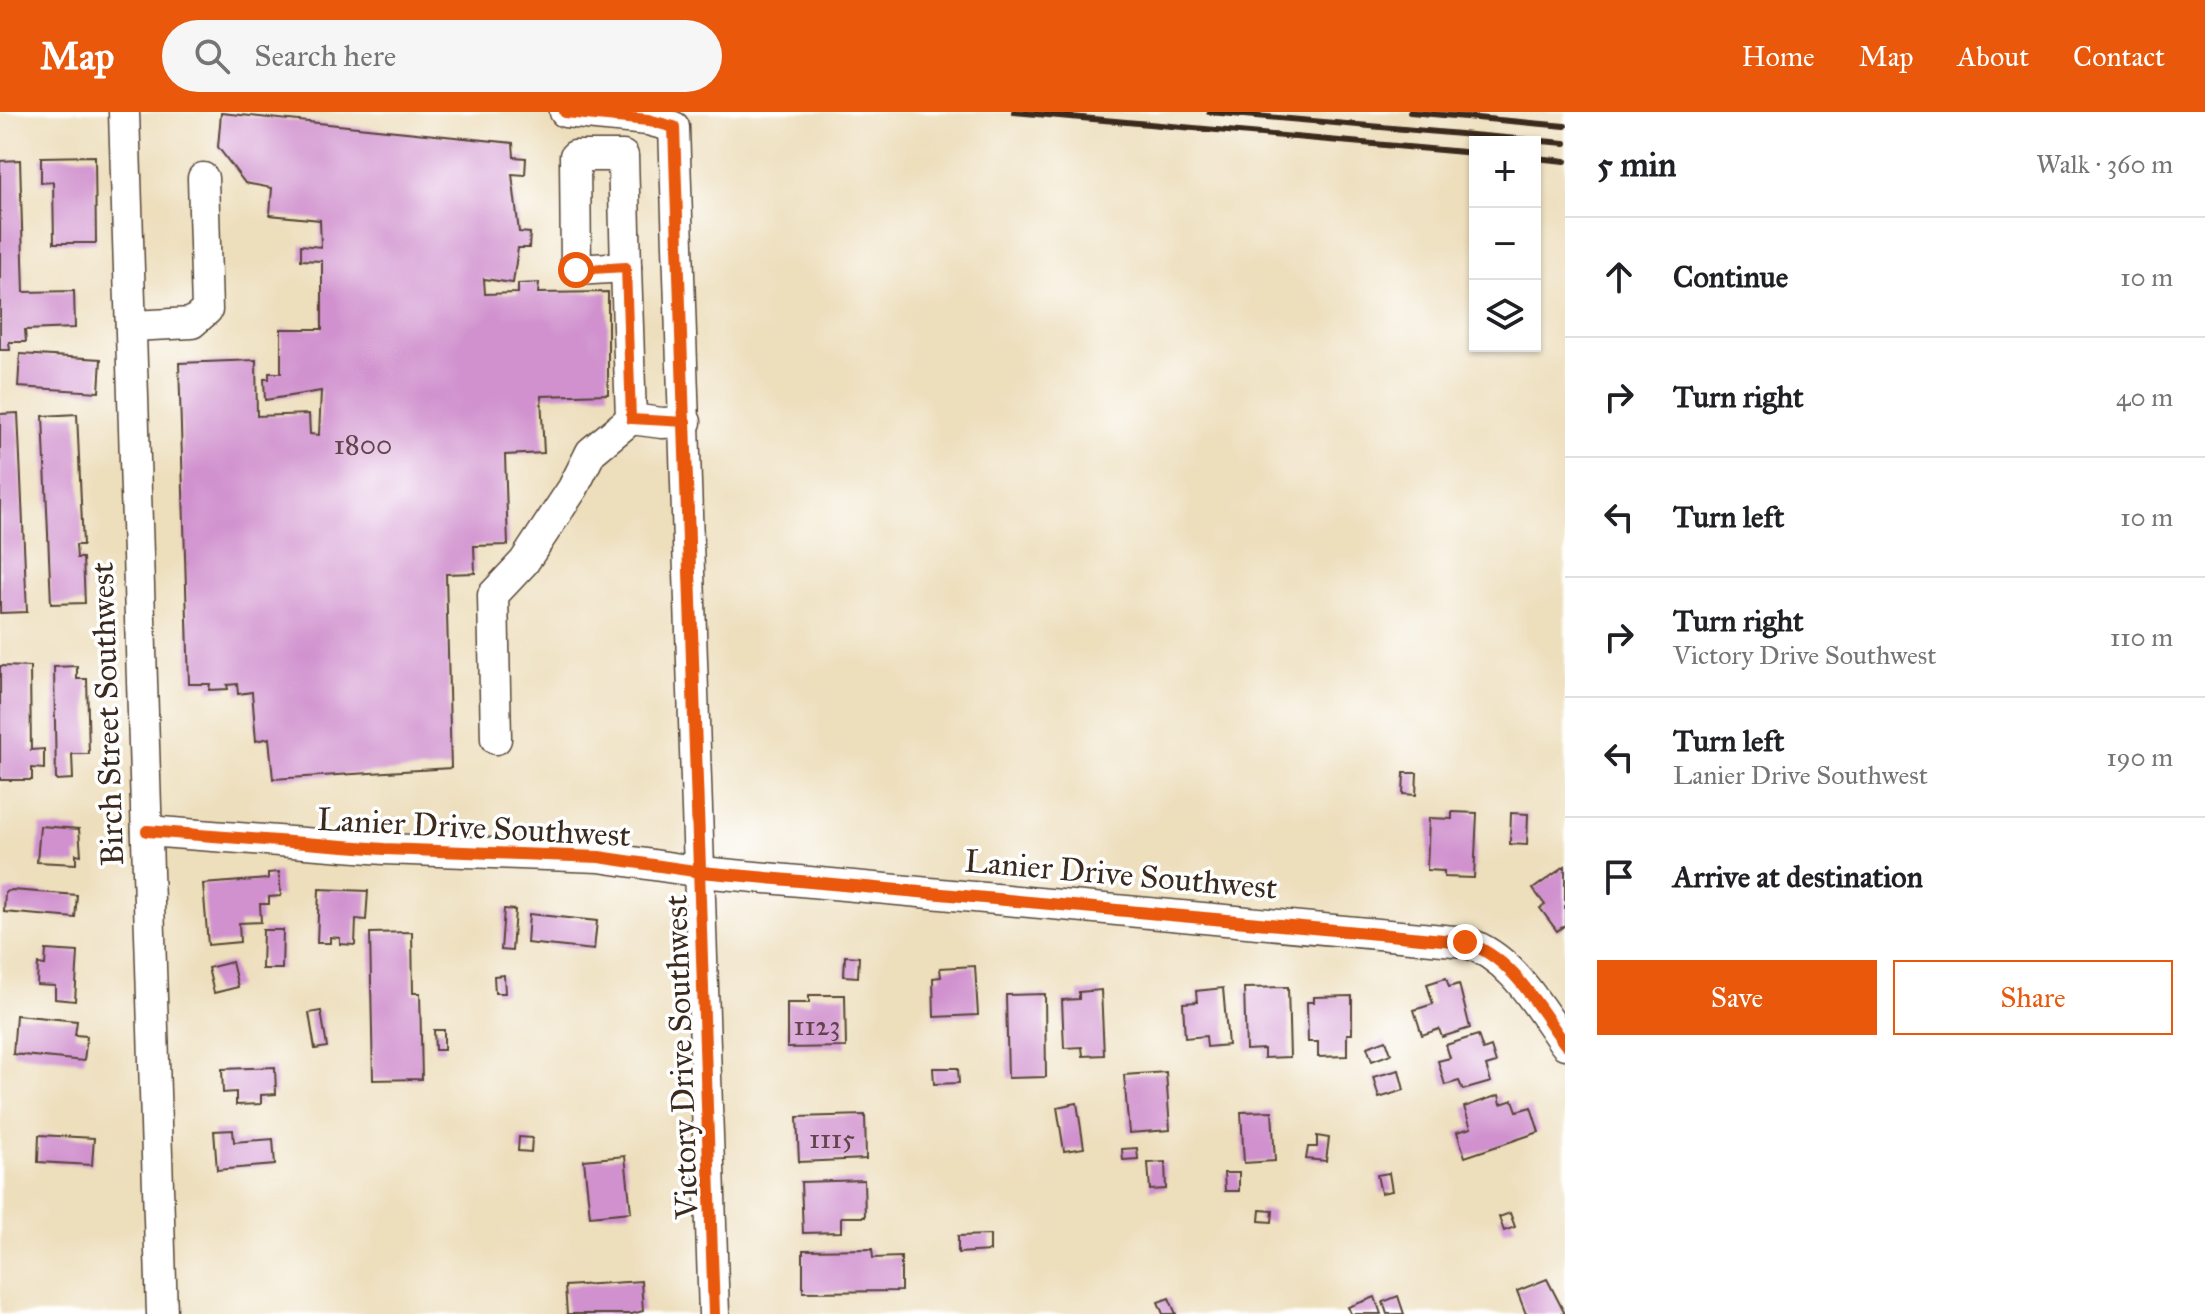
<!DOCTYPE html>
<meta charset="utf-8">
<style>
body{margin:0;font-family:"IM FELL Great Primer",serif;background:#f6f6f6;color:#202124}
.controls{position:absolute;right:24px;top:24px;display:grid;overflow:hidden;border-radius:0px;box-shadow:0 2px 6px #0004}
.controls button{width:72px;height:72px;display:grid;place-items:center;padding:0;border:0;border-bottom:2px solid #e0e0e0;background:#fff;color:#202124;font:40px sans-serif}
.stop{position:absolute;width:24px;height:24px;margin:-18px;border:6px solid #ea580c;border-radius:50%;background:#fff}
.stop.end{background:#ea580c;border-color:#fff;box-shadow:0 2px 8px #0008}
.list{margin:0;padding:0;list-style:none}
h2{display:flex;justify-content:space-between;align-items:center;height:104px;margin:0;padding:0 32px;font-size:34px}
h2 small{font-size:26px;font-weight:400;color:#757577}
.list li{display:grid;grid-template-columns:52px 1fr auto;gap:24px;align-items:center;box-sizing:border-box;height:120px;padding:0 32px;border-top:2px solid #e0e0e0}
.list b{display:block;font-size:30px;white-space:nowrap}
.list p{margin:0;font-size:26px;white-space:nowrap;color:#757577}
.list em{font-size:26px;font-style:normal;color:#757577}
.actions{display:flex;gap:16px;padding:24px 32px}
.actions a{flex:1;padding:18px 0;border:2px solid #ea580c;border-radius:0px;text-align:center;font-size:28px;color:#ea580c}
.actions .main{background:#ea580c;color:#fff}
.icon{flex:none;width:44px;height:44px;fill:none;stroke:currentColor;stroke-width:2;stroke-linecap:round;stroke-linejoin:round}
.map{position:relative;flex:none;width:1565px;height:1202px;overflow:hidden}
header{display:flex;align-items:center;gap:48px;box-sizing:border-box;height:112px;padding:0 40px;background:#ea580c;color:#fff}
header strong{font-size:38px}
nav{display:flex;gap:44px;margin-inline-start:auto;font-size:28px}
.search{width:560px;height:72px;background:#f6f6f6;display:flex;align-items:center;gap:20px;box-sizing:border-box;padding:0 28px;border-radius:44px;color:#757577;font-size:30px}
main{display:flex}
aside{flex:1;background:#fff}
.map>svg:first-child{display:block}
.building{fill:#d091ce}
.lines{fill:none;stroke-linecap:round;stroke-linejoin:round}
.minor-casing{stroke:#564536;stroke-width:33}
.minor{stroke:#fff;stroke-width:30}
.rail{stroke:#3b2a1e;stroke-width:6}
.cycleway-casing{stroke:#fff;stroke-width:17}
.cycleway{stroke:#e8590c;stroke-width:12}
.route{stroke:#ea580c;stroke-width:10}
.labels{text-anchor:middle;stroke-width:7;stroke-linejoin:round;paint-order:stroke}
.number-label{font-size:28px;fill:#60444a}
.street-label{font-size:32px;fill:#3b2a1e;stroke:#fff}
</style>
<header>
<strong>Map</strong>
<div class="search"><svg class="icon" aria-label="search" viewBox="0 0 24 24"><circle cx="10" cy="10" r="6"/><path d="M15 15l6 6"/></svg>Search here</div>
<nav><a>Home</a><a>Map</a><a>About</a><a>Contact</a></nav>
</header>
<main>
<div class="map">
<svg width="1565" height="1202" viewBox="0 0 1565 1202">
<rect width="100%" height="100%" fill="#fff"/>
<filter id="ink" filterUnits="userSpaceOnUse"><feTurbulence type="fractalNoise" baseFrequency=".0125" numOctaves="2"/><feDisplacementMap in="SourceGraphic" scale="16" xChannelSelector="R" yChannelSelector="G"/><feConvolveMatrix kernelMatrix="1 2 1 2 8 2 1 2 1" color-interpolation-filters="sRGB"/></filter>
<filter id="wash" filterUnits="userSpaceOnUse"><feTurbulence type="fractalNoise" baseFrequency=".006" numOctaves="4" result="noise"/><feDisplacementMap in="SourceGraphic" scale="32" xChannelSelector="R" yChannelSelector="G"/><feGaussianBlur stdDeviation="1.8" result="paint"/><feColorMatrix in="noise" values="0 0 0 0 0 0 0 0 0 0 0 0 0 0 0 0 0 1.4 0 .05"/><feComposite in="paint" operator="in"/></filter>
<g filter="url(#wash)">
<rect width="100%" height="100%" fill="#eddebc"/>
<g id="blocks">
<g class="building">
<path d="M221 1 513 31 514 45 526 46 525 63 512 62 519 120 530 121 529 136H518L513 171 484 167 485 182 518 181V172L539 171 538 181 608 180V282L541 284 544 341 505 343 508 433 474 434 475 461 446 462 451 656 273 667 269 626 256 629 252 580 238 582 237 572 227 573 228 577 209 578 210 572H189L179 251 256 248 257 304 309 302 310 322 319 323 321 279 265 288 264 267H269V261H281V217H322V149L301 148V133L321 135 320 108 270 103 272 76 245 71 218 35Z"/>
<path d="M95 44 96 131H54L53 70 41 71V45Z"/>
<path d="M20 48 24 180 74 179 75 216 25 218 26 230H9L10 238H0V49Z"/>
<path d="M20 242 101 247 99 280 18 275Z"/>
<path d="M18 301 27 500 0 501V302Z"/>
<path d="M77 302 83 433H76L77 446H83L85 491 51 492 43 304Z"/>
<path d="M0 554 30 555 31 638 44 637V657L32 656V668H0Z"/>
<path d="M77 554V567H87L89 642H72L73 667 56 668 54 555Z"/>
<path d="M1404 661H1417L1416 683 1403 682Z"/>
<path d="M1452 700 1477 701 1474 766 1444 765V759L1427 758 1429 706 1452 707Z"/>
<path d="M1511 701 1528 702 1527 733 1510 732Z"/>
<path d="M40 714 79 717 81 743 76 742V752L37 750Z"/>
<path d="M1565 754V813L1557 819 1540 796 1545 793 1533 777Z"/>
<path d="M279 760 281 784 269 785V792H260L261 810 239 811 240 830 208 833 203 772 268 767V761Z"/>
<path d="M319 777 368 779 366 808 356 807 355 833 340 832V826L330 825V831H317Z"/>
<path d="M12 778 77 783 75 806 4 800 5 780Z"/>
<path d="M504 797 515 798 512 839 501 838Z"/>
<path d="M529 802 597 809 594 838 527 831Z"/>
<path d="M263 818H283L282 857H262Z"/>
<path d="M412 820 413 881H420L422 967 373 968 370 821Z"/>
<path d="M46 838 78 840 75 889 55 887V874L37 873 38 852 45 853Z"/>
<path d="M845 844 859 845 858 865 844 864Z"/>
<path d="M232 850 238 875 214 881 208 856Z"/>
<path d="M975 854 978 903 934 905 933 866 941 865 940 856Z"/>
<path d="M504 863 505 881H495L494 864Z"/>
<path d="M1446 866 1449 875 1459 872 1470 916 1442 925 1439 917 1422 923 1414 898 1433 892 1427 872Z"/>
<path d="M1288 875 1290 945 1264 946V937L1246 938 1244 876Z"/>
<path d="M1223 876 1228 933 1207 935 1206 924 1185 926 1183 891 1197 890 1196 879Z"/>
<path d="M1101 878 1104 943 1083 944 1082 935 1064 936 1062 888 1079 887V880Z"/>
<path d="M1045 882 1046 965 1008 966 1006 883Z"/>
<path d="M809 883H845L846 935 787 936V891H809Z"/>
<path d="M1352 884V922H1347V944L1318 945V930H1308L1307 890H1314V885Z"/>
<path d="M321 899 327 935 315 937 309 901Z"/>
<path d="M16 903 77 909 75 923 87 924 84 949 13 942Z"/>
<path d="M434 918H444V938H435Z"/>
<path d="M1478 923 1483 938 1491 935 1496 951 1486 954 1491 970 1463 978 1459 969 1445 973 1438 949 1450 946 1446 933Z"/>
<path d="M1386 928 1391 942 1372 949 1367 935Z"/>
<path d="M275 955 276 982 261 983V992L236 993V980L223 981 222 957Z"/>
<path d="M933 956H958L959 971 934 972Z"/>
<path d="M1399 958 1404 978 1379 986 1373 965Z"/>
<path d="M1166 960 1170 1018 1129 1021 1124 963Z"/>
<path d="M1499 983 1501 992 1513 988 1517 999 1531 995 1539 1020 1465 1045 1457 1020 1471 1016 1464 995Z"/>
<path d="M1077 991 1084 1036 1064 1039 1057 995Z"/>
<path d="M1272 999 1275 1049 1244 1051 1241 1000Z"/>
<path d="M865 1003 866 1047 799 1050 797 1005Z"/>
<path d="M233 1018 234 1030 273 1027 275 1053 217 1058 214 1019Z"/>
<path d="M39 1023 94 1026 92 1053 38 1050Z"/>
<path d="M1317 1024 1329 1026 1326 1049 1306 1047 1308 1035H1317Z"/>
<path d="M519 1025 532 1026 531 1040 518 1039Z"/>
<path d="M1137 1036 1138 1047 1123 1048 1122 1037Z"/>
<path d="M625 1044 631 1100 590 1104 584 1048Z"/>
<path d="M1165 1050 1166 1077 1150 1078 1148 1051Z"/>
<path d="M1224 1061H1239V1079H1225Z"/>
<path d="M1389 1061 1392 1079 1381 1081 1377 1063Z"/>
<path d="M864 1068 865 1105H841V1120L803 1121 801 1070Z"/>
<path d="M1260 1098 1273 1099 1272 1110 1259 1109Z"/>
<path d="M1510 1101 1515 1115 1504 1119 1499 1105Z"/>
<path d="M990 1123V1139L958 1141V1124Z"/>
<path d="M872 1137 873 1146 901 1145V1179L803 1180V1138Z"/>
<path d="M1547 1167 1565 1202H1526L1517 1179Z"/>
<path d="M641 1169 643 1199 632 1202H567L565 1174Z"/>
<path d="M1398 1184 1404 1202H1387L1383 1190Z"/>
<path d="M1375 1185 1381 1202H1351L1348 1195Z"/>
<path d="M1169 1186 1176 1202H1163L1158 1190Z"/>
</g>
</g>
</g>
<g filter="url(#ink)">
<use href="#blocks" fill-opacity="0" stroke="#564536" stroke-width="2"/>
<g class="lines">
<defs>
<g id="minor">
<path d="M124 0 162 1202"/>
<path d="M565 0 648 8 674 15 714 1202"/>
<path d="M575 44H623L626 155 576 158Z"/>
<path d="M626 155 631 307"/>
<path d="M131 214 192 211 207 198 203 66"/>
<path d="M496 627 493 483 524 450 573 376 591 340 631 307 662 311 686 310"/>
<path d="M147 719 384 737 599 745 701 760 1465 830C1512 845 1537 893 1565 932"/>
</g>
</defs>
<use href="#minor" class="minor-casing"/>
<use href="#minor" class="minor"/>
<g class="rail">
<path d="M1014 0 1475 41"/>
<path d="M1209 0 1565 31"/>
<path d="M1410 0 1565 14"/>
<path d="M1535 46 1565 49"/>
</g>
<defs>
<g id="cycleway">
<path d="M565 0 648 8 674 15 714 1202"/>
<path d="M147 719 384 737 599 745 701 760 1465 830C1512 845 1537 893 1565 932"/>
</g>
</defs>
<use href="#cycleway" class="cycleway-casing"/>
<use href="#cycleway" class="cycleway"/>
</g>
</g>
<g class="lines" filter="url(#ink)">
<path class="route" d="M576 158 626 155 631 307 686 310 701 760 1465 830"/>
</g>
<g class="labels">
<g class="number-label">
<text x="363" y="342">1800</text>
<text x="817" y="923">1123</text>
<text x="832" y="1036">1115</text>
</g>
<g class="street-label">
<text transform="translate(107 602) rotate(-92)" y="11">Birch Street Southwest</text>
<text transform="translate(474 715) rotate(3)" y="11">Lanier Drive Southwest</text>
<text transform="translate(1121 762) rotate(5)" y="11">Lanier Drive Southwest</text>
<text transform="translate(681 945) rotate(-92)" y="11">Victory Drive Southwest</text>
</g>
</g>
</svg>
<div class="controls">
<button>+</button>
<button>−</button>
<button><svg class="icon" aria-label="layers" viewBox="0 0 24 24"><path d="M12 4l9 5-9 5-9-5zM3 14l9 5 9-5"/></svg></button>
</div>
<div class="stop" style="left:576px;top:158px"></div>
<div class="stop end" style="left:1465px;top:830px"></div>
</div>
<aside>
<h2>5 min<small>Walk · 360 m</small></h2>
<ul class="list">
<li><svg class="icon" aria-label="ahead" viewBox="0 0 24 24"><path d="M12 20V5M6 11l6-6 6 6"/></svg><div><b>Continue</b></div><em>10 m</em></li>
<li><svg class="icon" aria-label="right" viewBox="0 0 24 24"><path d="M7 20v-9h11M14 6l5 5-5 5"/></svg><div><b>Turn right</b></div><em>40 m</em></li>
<li><svg class="icon" aria-label="left" viewBox="0 0 24 24"><path d="M17 20v-9H6M10 6l-5 5 5 5"/></svg><div><b>Turn left</b></div><em>10 m</em></li>
<li><svg class="icon" aria-label="right" viewBox="0 0 24 24"><path d="M7 20v-9h11M14 6l5 5-5 5"/></svg><div><b>Turn right</b><p>Victory Drive Southwest</p></div><em>110 m</em></li>
<li><svg class="icon" aria-label="left" viewBox="0 0 24 24"><path d="M17 20v-9H6M10 6l-5 5 5 5"/></svg><div><b>Turn left</b><p>Lanier Drive Southwest</p></div><em>190 m</em></li>
<li><svg class="icon" aria-label="arrive" viewBox="0 0 24 24"><path d="M6 21V4h12l-3 4 3 4H6"/></svg><div><b>Arrive at destination</b></div></li>
</ul>
<div class="actions"><a class="main">Save</a><a>Share</a></div>
</aside>
</main>
